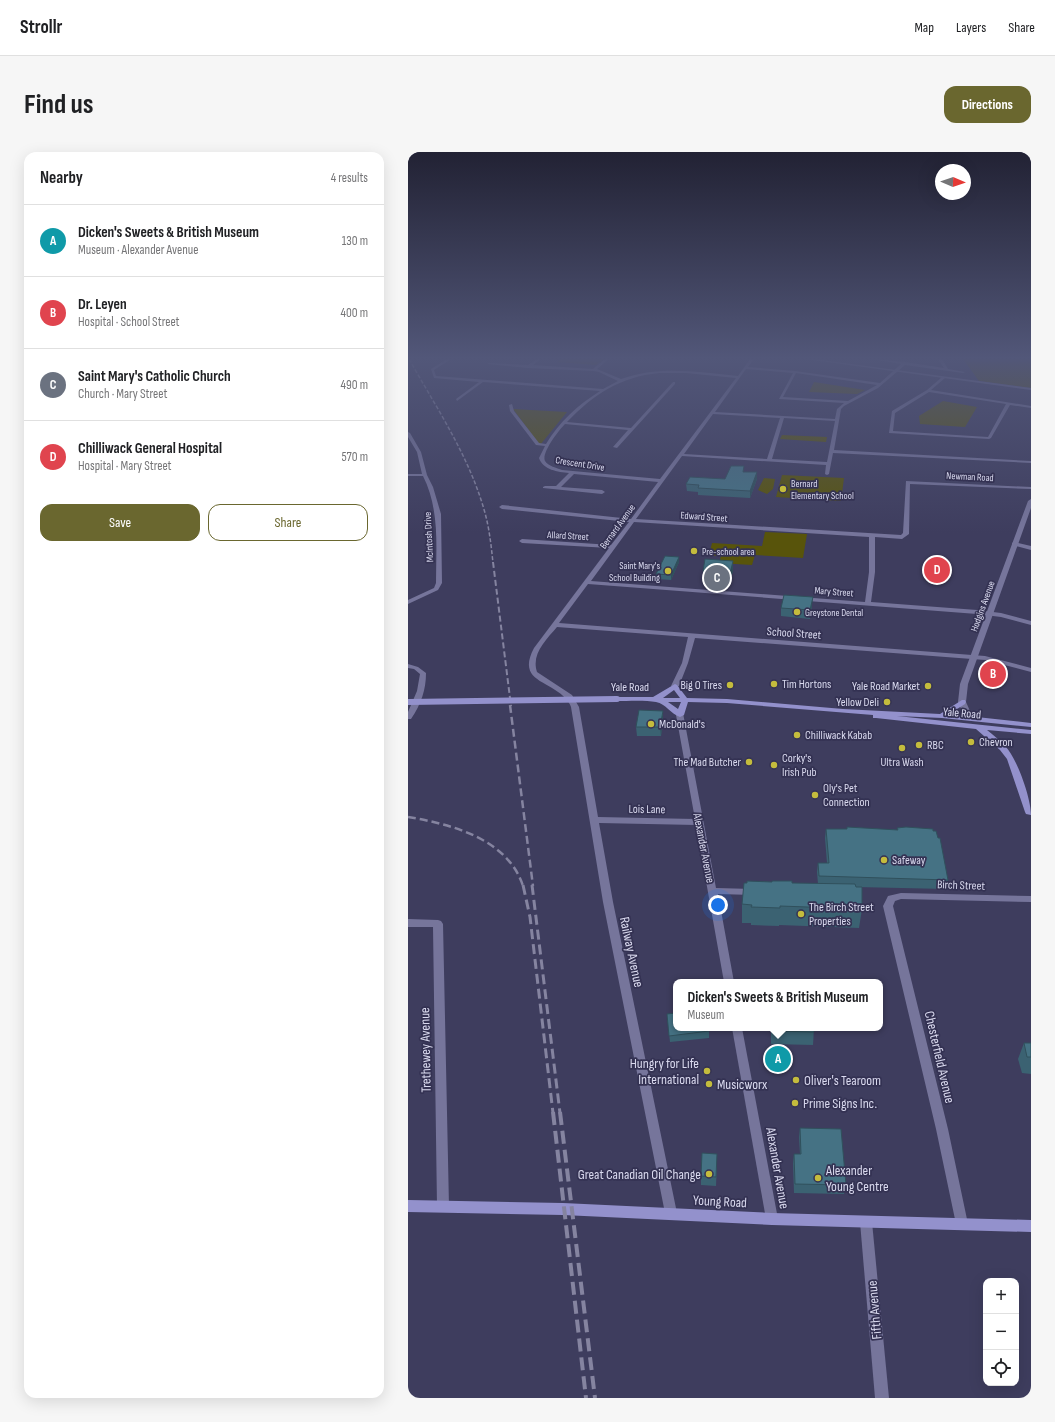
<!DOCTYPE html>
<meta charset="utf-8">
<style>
body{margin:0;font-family:"Sofia Sans Condensed",sans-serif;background:#f6f6f6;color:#202124}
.controls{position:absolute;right:12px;bottom:12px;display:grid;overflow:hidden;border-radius:8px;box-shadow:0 4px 16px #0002}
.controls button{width:36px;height:36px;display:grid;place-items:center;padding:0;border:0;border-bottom:1px solid #e0e0e0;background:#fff;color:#202124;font:20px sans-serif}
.compass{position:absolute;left:527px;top:12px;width:36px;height:36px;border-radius:50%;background:#fff;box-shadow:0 4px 16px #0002;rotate:92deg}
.you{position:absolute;left:310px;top:753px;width:14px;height:14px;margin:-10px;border:3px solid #fff;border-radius:50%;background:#1a73e8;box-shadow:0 0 0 6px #1a73e833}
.badge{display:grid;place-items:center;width:26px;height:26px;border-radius:50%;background:#6a672f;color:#fff;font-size:13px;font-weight:700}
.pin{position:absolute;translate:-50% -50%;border:2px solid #fff;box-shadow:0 1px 4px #0006}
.popup{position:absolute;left:265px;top:827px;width:210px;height:52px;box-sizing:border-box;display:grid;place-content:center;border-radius:8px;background:#fff;filter:drop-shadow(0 1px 3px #0005);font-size:13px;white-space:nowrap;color:#757577}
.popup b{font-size:15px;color:#202124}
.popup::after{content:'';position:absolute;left:50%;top:100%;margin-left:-8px;border:8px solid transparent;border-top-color:#fff}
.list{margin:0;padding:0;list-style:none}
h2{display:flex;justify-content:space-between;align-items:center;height:52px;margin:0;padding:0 16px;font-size:17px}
h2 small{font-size:13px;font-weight:400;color:#757577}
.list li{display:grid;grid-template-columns:26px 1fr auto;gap:12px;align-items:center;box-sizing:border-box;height:72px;padding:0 16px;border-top:1px solid #e0e0e0}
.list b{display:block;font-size:15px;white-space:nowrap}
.list p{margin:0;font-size:13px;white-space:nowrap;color:#757577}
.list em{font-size:13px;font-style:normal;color:#757577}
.actions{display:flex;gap:8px;padding:12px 16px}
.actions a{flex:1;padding:9px 0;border:1px solid #6a672f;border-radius:12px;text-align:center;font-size:14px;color:#6a672f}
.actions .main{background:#6a672f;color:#fff}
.icon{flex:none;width:22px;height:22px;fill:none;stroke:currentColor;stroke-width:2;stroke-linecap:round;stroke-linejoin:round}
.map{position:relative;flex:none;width:623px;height:1246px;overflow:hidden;border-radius:12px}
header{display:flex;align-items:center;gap:24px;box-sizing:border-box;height:56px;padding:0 20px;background:#fff;border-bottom:1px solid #e0e0e0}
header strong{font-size:19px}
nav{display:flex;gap:22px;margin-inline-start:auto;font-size:14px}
.intro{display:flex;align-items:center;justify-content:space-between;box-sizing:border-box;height:96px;padding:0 24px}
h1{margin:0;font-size:28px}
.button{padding:10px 18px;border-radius:12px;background:#6a672f;color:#fff;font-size:14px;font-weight:700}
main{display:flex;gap:24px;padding:0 24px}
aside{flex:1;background:#fff;border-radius:12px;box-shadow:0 4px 16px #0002}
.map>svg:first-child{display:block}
.green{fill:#58540b}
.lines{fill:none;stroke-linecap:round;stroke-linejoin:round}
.minor{fill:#76759b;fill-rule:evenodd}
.tertiary{fill:#76759b;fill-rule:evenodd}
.secondary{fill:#9391cc;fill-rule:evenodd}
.rail-far4{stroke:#8584a0;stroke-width:1.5;stroke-dasharray:4 2;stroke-linecap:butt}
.rail-far3{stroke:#8584a0;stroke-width:2;stroke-dasharray:6 3;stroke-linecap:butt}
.rail-far2{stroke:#8584a0;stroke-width:2.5;stroke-dasharray:8 4;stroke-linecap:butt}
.rail-far1{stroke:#8584a0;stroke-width:3;stroke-dasharray:10 5;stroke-linecap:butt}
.rail{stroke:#8584a0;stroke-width:4;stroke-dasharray:13 6;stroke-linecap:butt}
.secondary-bridge{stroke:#9391cc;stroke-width:6}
.wall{fill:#3b6272}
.shaded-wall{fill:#30505c}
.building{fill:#457284;stroke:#30505c}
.poi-dot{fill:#c4bc3d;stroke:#343253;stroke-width:1.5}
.labels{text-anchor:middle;stroke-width:3.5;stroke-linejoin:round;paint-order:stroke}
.far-street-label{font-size:10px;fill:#dadaef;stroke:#343253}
.far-poi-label{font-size:10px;fill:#dadaef;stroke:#343253;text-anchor:start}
.street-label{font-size:12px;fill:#dadaef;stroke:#343253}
.poi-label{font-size:12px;fill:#dadaef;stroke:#343253;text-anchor:start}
.near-street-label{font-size:14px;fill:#dadaef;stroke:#343253}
.near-poi-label{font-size:14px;fill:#dadaef;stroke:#343253;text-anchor:start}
</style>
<header>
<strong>Strollr</strong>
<nav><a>Map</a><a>Layers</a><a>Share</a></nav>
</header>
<div class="intro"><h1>Find us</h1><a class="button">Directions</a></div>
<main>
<aside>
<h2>Nearby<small>4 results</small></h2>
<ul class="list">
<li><span class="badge" style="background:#0f9aa8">A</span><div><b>Dicken's Sweets &amp; British Museum</b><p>Museum · Alexander Avenue</p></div><em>130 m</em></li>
<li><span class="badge" style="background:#e0444e">B</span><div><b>Dr. Leyen</b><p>Hospital · School Street</p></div><em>400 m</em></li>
<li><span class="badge" style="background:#6b7280">C</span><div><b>Saint Mary's Catholic Church</b><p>Church · Mary Street</p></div><em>490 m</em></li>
<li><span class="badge" style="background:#e0444e">D</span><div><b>Chilliwack General Hospital</b><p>Hospital · Mary Street</p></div><em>570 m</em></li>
</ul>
<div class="actions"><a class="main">Save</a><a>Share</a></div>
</aside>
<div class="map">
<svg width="623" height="1246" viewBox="0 0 623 1246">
<rect width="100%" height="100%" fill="#3e3d5e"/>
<g class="green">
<path d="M153 207H196L188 213 149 210Z"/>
<path d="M555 207H623V236L571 229Z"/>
<path d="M406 230 457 238 449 242 401 240Z"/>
<path d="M535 249 569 255 557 275 512 272 511 264Z"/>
<path d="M105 257 159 260 132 293Z"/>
<path d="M374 283 419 285 418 290 372 287Z"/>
<path d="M374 323 436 326 433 349 368 345Z"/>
<path d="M356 326 367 327 365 337 359 342 350 338Z"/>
<path d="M357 380 399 382 395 406 347 403 344 413 311 411 313 404 301 403 304 391 354 394Z"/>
</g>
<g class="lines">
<g class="minor">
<path d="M39 207H43L26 218 28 224 195 237 210 229 191 220 186 219 120 216 79 212 81 211 120 213 129 207H133L125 213 185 217 197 207H201L189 217 213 227C251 213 291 220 330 224L342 207H346L340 215 387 219 472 231 493 212 464 207 497 210 536 216 530 207H534L540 217 557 220 555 221 497 213 470 236 436 254 433 257 426 298 623 309V311L425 301 421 322 419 323 417 322 418 313 274 304 228 367 493 383 495 381 498 329 623 335V337L502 332 501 382 494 387 467 385V420L463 450 569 458 593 461 623 469V473L593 465 569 462 180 432 151 471 577 504 623 516V520L577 508 287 486 280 511 271 534 267 536 263 534 274 511 280 485 149 475C138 488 123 502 129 520L164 543 171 555 190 665 287 667 268 563 272 561H275L308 736 345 737 348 738 350 740 348 742 345 743 310 742 326 830H316L288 673 191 671 205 750 269 1061 267 1065 263 1067 259 1065 257 1061 195 750 163 555C162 552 160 549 158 547 142 528 108 530 126 496L201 396 114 391 111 389 114 387 203 393 221 370 94 357 91 355 94 353 223 367 250 330 166 322 153 335 194 338 197 340 194 342 135 336V335L137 334H148L161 321C150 320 135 318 131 306L137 294 128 293 102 259 101 253 104 252 106 259 131 291 138 292C151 270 170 253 192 239L75 230 49 249 48 247 71 230 26 226 23 217ZM338 217 385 221 371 247 436 251 429 257 427 267 307 260ZM251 221H278L328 226 252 327 154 318C149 316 140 314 137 309 133 301 151 278 157 272L220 278 205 295 209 296 267 232V230H265L223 276 159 270C186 242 212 225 251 221ZM388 221 469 233 440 249 375 245ZM305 262 372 266 359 307 276 302ZM376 266 427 269 419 310 364 307ZM226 370 461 385V420L457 450 183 429Z"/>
<path d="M534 225 537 226 523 238 623 254V256L602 253 583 286 581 287 481 281 484 259 519 238ZM521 240 598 252 580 285 485 279 487 261Z"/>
<path d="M0 280 2 281 13 300 19 323 25 335 33 362 34 431 30 438 0 452V448L26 436 28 431C28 395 32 358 15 324H0V322H14L9 300 0 285Z"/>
<path d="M606 390 623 394V398L604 393V391Z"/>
<path d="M493 741 623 744V750L493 747 487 749 485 754 540 977 560 1072 558 1076 554 1078 550 1076 548 1072 528 977 475 754 480 744Z"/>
<path d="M0 767 30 768 33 769 35 772 41 1054 39 1058 35 1060 31 1058 29 1054 25 775H0Z"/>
<path d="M324 876H334L370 1067 368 1071 364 1073 360 1071 358 1067Z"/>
<path d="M458 1064 462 1066 464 1070 481 1246H467L452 1070 454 1066Z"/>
</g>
<g class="tertiary">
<path d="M397 207H406L623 236V238Z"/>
<path d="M623 347V356L560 532 558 550 565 566 561 568H558L550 550 552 532 620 349Z"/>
<path d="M0 512 10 515 18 521C18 538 13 552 3 567H0V560L9 539 12 522 6 517 0 516Z"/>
</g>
<g class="secondary">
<path d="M267 532 269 533 279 546 319 547 435 557 532 562 554 548H557L558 550 557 552 541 562 623 571V575L534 566 489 564 623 578V582L579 578C585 583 592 588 597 594 609 606 623 646 623 663L618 662 617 660 599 607 592 598 568 577 468 566H465V563L319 551 280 550 276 563 272 565C263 562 258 552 248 550 238 548 220 549 209 549L205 547 209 545H245ZM266 538 272 546H255ZM260 550H273L270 557Z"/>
<path d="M0 1048 155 1051 364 1061 623 1068V1080L364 1073 155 1063 0 1060Z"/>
</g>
<path class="rail-far4" d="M1 207C28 255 59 301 75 354 81 373 83 392 85 411"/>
<path class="rail-far3" d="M85 410 103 554"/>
<g class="rail-far2">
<path d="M102 553 125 734"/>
<path d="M0 665C43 672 100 687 115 734"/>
</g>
<g class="rail-far1">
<path d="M115 733 122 765 145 961"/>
<path d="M124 733 152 961"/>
</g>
<g class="rail">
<path d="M145 960 178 1246"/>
<path d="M152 960 187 1246"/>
</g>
<path class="secondary-bridge" d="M0 550 209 547"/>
</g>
<g class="wall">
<path d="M336 320 349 327 342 346 290 343V340L279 339 278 332 317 327Z"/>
<path d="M271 405V410L263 428 249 427 248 422Z"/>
<path d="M295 419H325L321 432 295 429Z"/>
<path d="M404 453 402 467 373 464V456Z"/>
<path d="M255 559V568L253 584H229L228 575Z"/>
<path d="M439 675 489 678V676L540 728 538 737 448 735 454 757 451 776 371 773V774L343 773V771H334V752L384 731 410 732 409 720 410 711H419L417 686 418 677H439Z"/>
<path d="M259 862 301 879V886L262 890Z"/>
<path d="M363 876H406L405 893 363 892Z"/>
<path d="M616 891H623V922L614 921 610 907Z"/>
<path d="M392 976 438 1033 436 1042 386 1041 385 1011 386 1002H392L391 985Z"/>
<path d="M309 1011 308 1034 293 1033V1024Z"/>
</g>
<g class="shaded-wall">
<path d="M349 320V327L342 346V339Z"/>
<path d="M271 405V410L263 428V423Z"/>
<path d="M325 409V419L321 432 322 422Z"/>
<path d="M405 445 404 453 402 467V458Z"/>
<path d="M255 559V568L253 584 252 575Z"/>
</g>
<g class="building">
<path d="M323 314H336L335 320H349L342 339 290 336 291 333 278 332 282 325 317 327Z"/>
<path d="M257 404 271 405 263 423 248 422Z"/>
<path d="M297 407 325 409 322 422 295 419Z"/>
<path d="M376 443 405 445 402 458 373 456Z"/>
<path d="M231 558 255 559 252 575H228Z"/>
<path d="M439 675 490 678 489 676 498 675 525 677V679H528L530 686H532L540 728 411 724 410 711H421L418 677H439Z"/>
<path d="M339 729 364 730V729H384V731L447 732 448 735H454V757L372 754V756L343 755 344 753 334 752 336 731H339Z"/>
<path d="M268 861V876H300L301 879 261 884 259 862Z"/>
<path d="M364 876H406V880L364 879Z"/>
<path d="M616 891H623V905H619Z"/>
<path d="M392 976 433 977 438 1033 387 1032 386 1002H393Z"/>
<path d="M294 1001 309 1002 308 1025 293 1024Z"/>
</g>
<linearGradient id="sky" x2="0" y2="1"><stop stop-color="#222234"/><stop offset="0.54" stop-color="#525779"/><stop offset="1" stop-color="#525779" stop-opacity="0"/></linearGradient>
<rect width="623" height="381" fill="url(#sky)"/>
<g class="poi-dot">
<circle cx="375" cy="337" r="4"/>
<circle cx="286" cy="399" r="4"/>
<circle cx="260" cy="419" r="4"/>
<circle cx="389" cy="460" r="4"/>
<circle cx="366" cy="532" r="4"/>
<circle cx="322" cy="533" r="4"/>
<circle cx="520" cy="534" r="4"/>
<circle cx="479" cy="550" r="4"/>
<circle cx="243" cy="572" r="4"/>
<circle cx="389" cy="583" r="4"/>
<circle cx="563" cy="590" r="4"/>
<circle cx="511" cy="593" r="4"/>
<circle cx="494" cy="596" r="4"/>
<circle cx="341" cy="610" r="4"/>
<circle cx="366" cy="613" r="4"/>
<circle cx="407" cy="643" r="4"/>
<circle cx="476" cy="708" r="4"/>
<circle cx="393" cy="762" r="4"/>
<circle cx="299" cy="919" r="4"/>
<circle cx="388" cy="928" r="4"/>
<circle cx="301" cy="932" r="4"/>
<circle cx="387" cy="951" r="4"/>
<circle cx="301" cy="1022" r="4"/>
<circle cx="410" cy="1026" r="4"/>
</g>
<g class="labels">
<g class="far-street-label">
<text transform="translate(172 311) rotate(9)" y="4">Crescent Drive</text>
<text transform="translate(562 324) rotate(3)" y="4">Newman Road</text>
<text transform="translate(296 364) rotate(4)" y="4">Edward Street</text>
<text transform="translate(209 374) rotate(-54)" y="4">Bernard Avenue</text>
<text transform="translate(160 383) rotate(3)" y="4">Allard Street</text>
<text transform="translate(20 385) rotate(-93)" y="4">McIntosh Drive</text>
<text transform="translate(426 439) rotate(4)" y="4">Mary Street</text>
<text transform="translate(574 454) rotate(-70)" y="4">Hodgins Avenue</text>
</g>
<g class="far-poi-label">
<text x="383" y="335">Bernard<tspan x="383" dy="12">Elementary School</tspan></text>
<text x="294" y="403">Pre-school area</text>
<text x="252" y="417" text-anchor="end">Saint Mary's<tspan x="252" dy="12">School Building</tspan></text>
<text x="397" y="464">Greystone Dental</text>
</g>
<g class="street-label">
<text transform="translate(386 481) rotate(4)" y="4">School Street</text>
<text x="222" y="539">Yale Road</text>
<text transform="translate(554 561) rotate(5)" y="4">Yale Road</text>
<text transform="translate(239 657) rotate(1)" y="4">Lois Lane</text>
<text transform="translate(296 696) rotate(79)" y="4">Alexander Avenue</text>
<text transform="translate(553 733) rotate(2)" y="4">Birch Street</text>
</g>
<g class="poi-label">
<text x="374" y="536">Tim Hortons</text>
<text x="314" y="537" text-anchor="end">Big O Tires</text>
<text x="512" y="538" text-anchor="end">Yale Road Market</text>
<text x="471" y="554" text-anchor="end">Yellow Deli</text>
<text x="251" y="576">McDonald's</text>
<text x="397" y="587">Chilliwack Kabab</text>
<text x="571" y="594">Chevron</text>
<text x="519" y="597">RBC</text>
<text x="374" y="610">Corky's<tspan x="374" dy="14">Irish Pub</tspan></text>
<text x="333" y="614" text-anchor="end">The Mad Butcher</text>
<text x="494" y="614" text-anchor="middle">Ultra Wash</text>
<text x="415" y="640">Oly's Pet<tspan x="415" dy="14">Connection</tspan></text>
<text x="484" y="712">Safeway</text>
<text x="401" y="759">The Birch Street<tspan x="401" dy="14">Properties</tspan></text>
</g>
<g class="near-street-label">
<text transform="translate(224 800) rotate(78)" y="5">Railway Avenue</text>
<text transform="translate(17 898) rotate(-91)" y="5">Trethewey Avenue</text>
<text transform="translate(532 905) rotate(77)" y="5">Chesterfield Avenue</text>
<text transform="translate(370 1016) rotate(80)" y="5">Alexander Avenue</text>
<text transform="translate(312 1049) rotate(3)" y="5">Young Road</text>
<text transform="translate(466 1158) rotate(-95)" y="5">Fifth Avenue</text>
</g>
<g class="near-poi-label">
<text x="291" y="916" text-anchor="end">Hungry for Life<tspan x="291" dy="16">International</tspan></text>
<text x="396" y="933">Oliver's Tearoom</text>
<text x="309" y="937">Musicworx</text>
<text x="395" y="956">Prime Signs Inc.</text>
<text x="418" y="1023">Alexander<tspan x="418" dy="16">Young Centre</tspan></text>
<text x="293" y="1027" text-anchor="end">Great Canadian Oil Change</text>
</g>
</g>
</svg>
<div class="controls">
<button>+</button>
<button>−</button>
<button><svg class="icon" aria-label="locate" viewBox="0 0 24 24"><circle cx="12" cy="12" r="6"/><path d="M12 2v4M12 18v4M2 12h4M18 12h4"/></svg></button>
</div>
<svg class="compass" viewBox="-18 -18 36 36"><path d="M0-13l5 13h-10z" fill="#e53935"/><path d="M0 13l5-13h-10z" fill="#757577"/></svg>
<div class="you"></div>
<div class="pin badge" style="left:370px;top:907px;background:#0f9aa8">A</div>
<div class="popup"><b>Dicken's Sweets &amp; British Museum</b>Museum</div>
<div class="pin badge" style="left:585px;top:522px;background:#e0444e">B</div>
<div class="pin badge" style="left:309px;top:426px;background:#6b7280">C</div>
<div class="pin badge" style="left:529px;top:418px;background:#e0444e">D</div>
</div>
</main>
